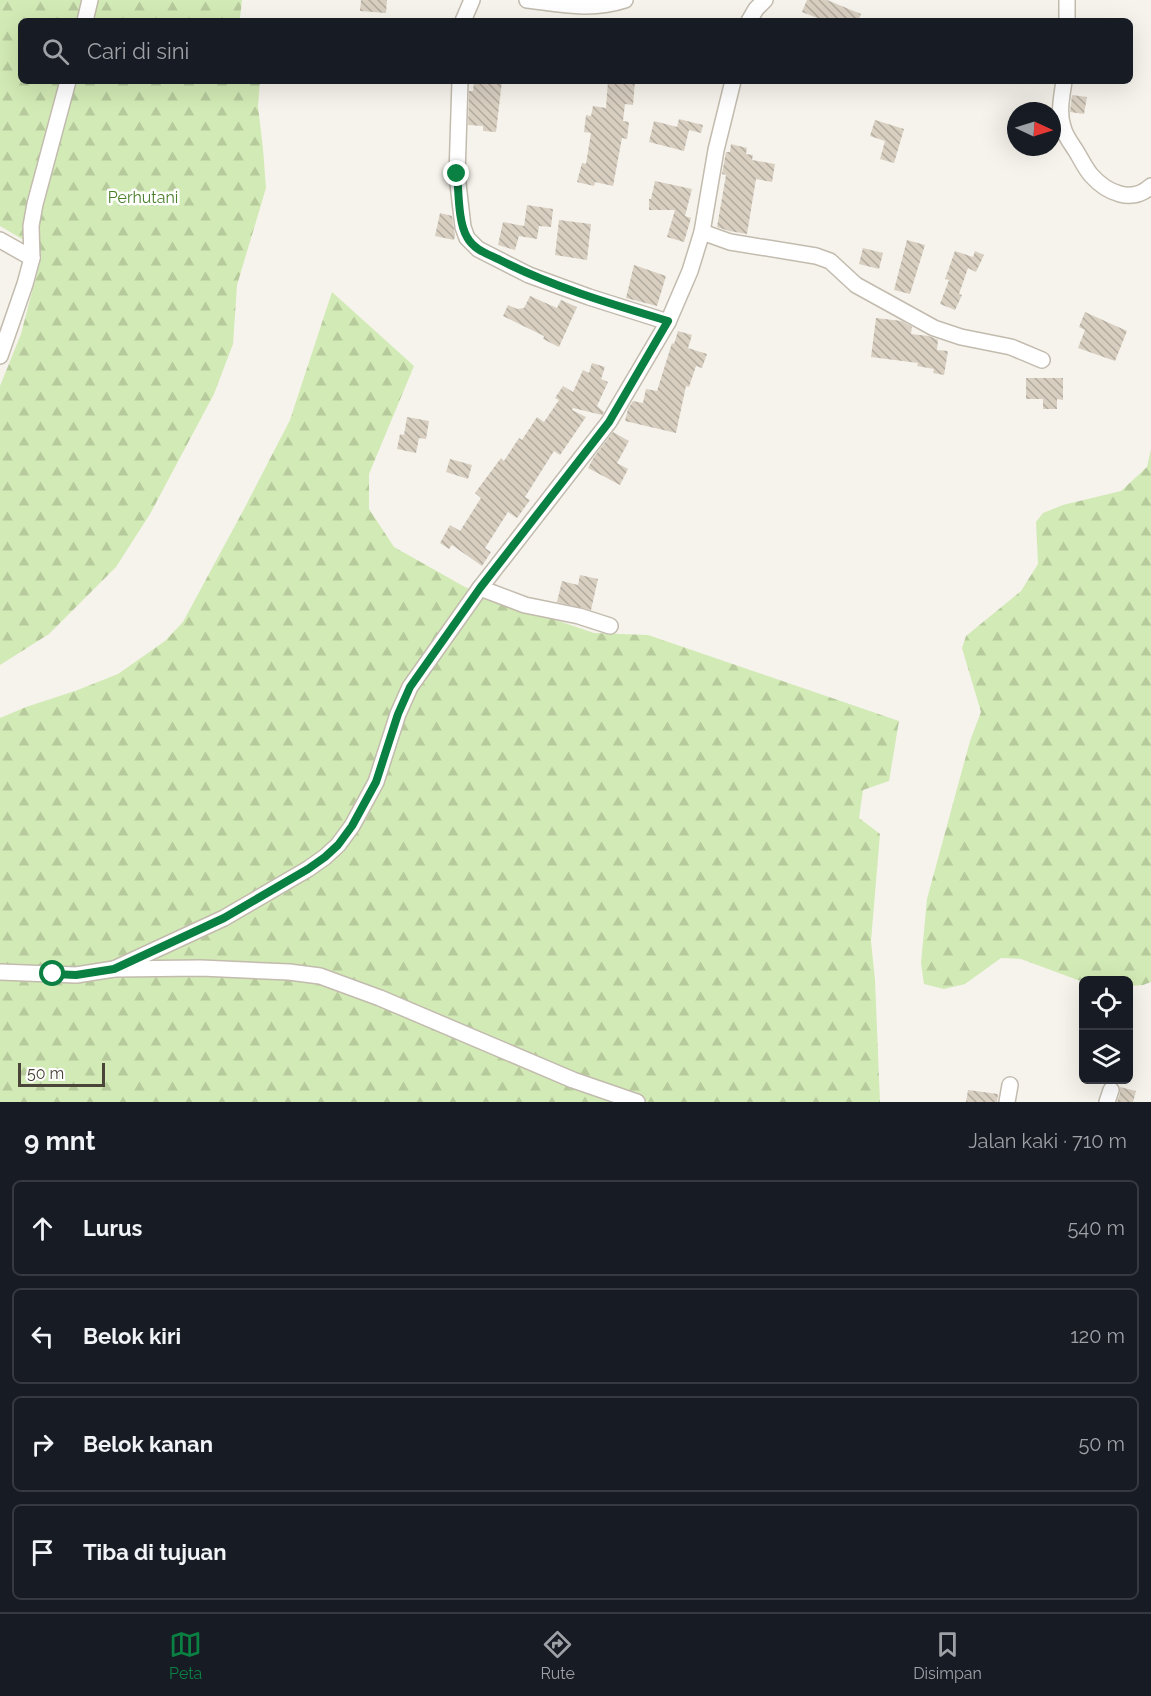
<!DOCTYPE html>
<html lang="id">
<meta charset="utf-8">
<style>
body{margin:0;font-family:Raleway,sans-serif;background:#20242c;color:#f1f3f6}
.controls{position:absolute;right:18px;bottom:18px;display:grid;overflow:hidden;border-radius:9px;box-shadow:0 6px 24px #0002}
.controls button{width:54px;height:54px;display:grid;place-items:center;padding:0;border:0;border-bottom:2px solid #363941;background:#171b24;color:#f1f3f6;font:30px sans-serif}
.compass{position:absolute;left:1007px;top:102px;width:54px;height:54px;border-radius:50%;background:#171b24;box-shadow:0 6px 24px #0002;rotate:94deg}
.scale{position:absolute;left:18px;bottom:15px;width:87px;box-sizing:border-box;padding-left:6px;border:3px solid #4b4439;border-top:0;font-size:16px;line-height:21px;white-space:nowrap;color:#4b4439;-webkit-text-stroke:4px #fff;paint-order:stroke}
.stop{position:absolute;width:18px;height:18px;margin:-14px;border:4px solid #0b8043;border-radius:50%;background:#fff}
.stop.end{background:#0b8043;border-color:#fff;box-shadow:0 2px 6px #0008}
.list{margin:0;padding:0;list-style:none}
h2{display:flex;justify-content:space-between;align-items:center;height:78px;margin:0;padding:0 24px;font-size:26px}
h2 small{font-size:20px;font-weight:400;color:#9ea1a6}
.list li{display:grid;grid-template-columns:39px 1fr auto;gap:18px;align-items:center;box-sizing:border-box;height:96px;margin:0 12px 12px;padding:0 12px;border:2px solid #363941;border-radius:9px}
.list b{display:block;font-size:22px;white-space:nowrap}
.list em{font-size:20px;font-style:normal;color:#9ea1a6}
.icon{flex:none;width:33px;height:33px;fill:none;stroke:currentColor;stroke-width:2;stroke-linecap:round;stroke-linejoin:round}
.map{position:relative;flex:none;width:1151px;height:1102px;overflow:hidden}
.search{position:absolute;background:#171b24;box-shadow:0 6px 24px #0002;left:18px;right:18px;top:18px;height:66px;display:flex;align-items:center;gap:15px;box-sizing:border-box;padding:0 21px;border-radius:9px;color:#9ea1a6;font-size:22px}
.sheet{height:510px;background:#171b24}
nav{display:flex;justify-content:space-around;align-items:center;box-sizing:border-box;height:84px;border-top:2px solid #363941;background:#171b24;font-size:16px;color:#9ea1a6}
nav a{display:grid;justify-items:center;gap:3px}
nav .on{color:#0b8043}
.map>svg:first-child{display:block}
.forest{fill:url(#forest-firs)}
.building{fill:url(#building-back-hatch)}
.lines{fill:none;stroke-linecap:round;stroke-linejoin:round}
.minor-casing{stroke:#c2bbae;stroke-width:18}
.minor{stroke:#fff;stroke-width:15}
.route{stroke:#0b8043;stroke-width:8}
.labels{text-anchor:middle;stroke-width:5;stroke-linejoin:round;paint-order:stroke}
.park-label{font-size:16px;fill:#4a7f2a;stroke:#fff}
</style>
<div class="map">
<svg width="1151" height="1102" viewBox="0 0 1151 1102">
<defs>
<pattern id="forest-firs" width="22" height="20" patternUnits="userSpaceOnUse" patternTransform="scale(1.5)"><rect width="22" height="20" fill="#d2eab5"/><path d="M5 1l3.5 6h-7zM16 11l3.5 6h-7z" fill="#b6ca9c"/></pattern>
<pattern id="building-back-hatch" width="6" height="6" patternUnits="userSpaceOnUse" patternTransform="scale(1.5)"><rect width="6" height="6" fill="#d8cfc1"/><path d="M-1 5l2 2M0 0l6 6M5-1l2 2" fill="none" stroke="#b1aa9e"/></pattern>
</defs>
<rect width="100%" height="100%" fill="#f6f3ec"/>
<g class="forest">
<path d="M0 0H242L240 18 243 21H21V81H260L258 106 263 149 266 188 237 285 233 344 214 394 150 514 116 567 49 634 0 665V386L21 334 40 261 39 249 0 226Z"/>
<path d="M332 292 414 366 369 474V509L394 547 465 587 506 603 594 633 648 635 899 721 889 781 863 790 859 818 880 834 871 941 875 980 880 1102H0V718L26 707 75 691 118 674 165 641 183 622 244 509 290 420Z"/>
<path d="M1151 449V982L1143 985 1129 986 1128 981 1083 982 1021 959 1001 958 965 984 944 989 924 984 921 963 927 899 970 741 981 712 962 648 966 636 1021 591 1038 564 1036 522 1043 513 1063 505 1121 491 1147 467Z"/>
</g>
<g class="building">
<path d="M361 0H387L386 13 360 11Z"/>
<path d="M807 0H827L861 14 858 21H825L802 12Z"/>
<path d="M474 81H502L496 132 483 131V126L468 125 469 91H473Z"/>
<path d="M608 81H635L633 105 625 104 623 121 629 122 627 139 622 138 613 186 595 182 594 186 577 182 582 163 586 164 591 133 584 132 586 115 591 116 593 106 606 108Z"/>
<path d="M1072 95 1087 97 1084 114 1070 112Z"/>
<path d="M679 119 703 125 701 133 689 130 684 151 649 142 654 121 677 127Z"/>
<path d="M875 120 904 129 894 163 880 159 885 141 870 136Z"/>
<path d="M731 144 747 148 746 154 753 155 752 160 775 164 772 182 756 179 747 234 729 231 717 227 726 175 722 174 726 152H730Z"/>
<path d="M655 181 692 189 685 216 691 218 684 242 667 237 675 210H649V199H651Z"/>
<path d="M527 205 553 209 551 227 539 226 537 239 519 236 515 250 498 245 503 222 524 226Z"/>
<path d="M440 213 452 216 455 235 454 240 435 236Z"/>
<path d="M559 220 591 224 587 260 555 255Z"/>
<path d="M907 240 925 245 910 294 894 290Z"/>
<path d="M863 248 883 253 879 269 859 264Z"/>
<path d="M955 251 973 257 975 251 984 255 976 272 968 268 959 294 962 295 955 310 940 304 949 280 945 279Z"/>
<path d="M634 265 666 276 657 306 626 298Z"/>
<path d="M530 296 557 308 561 300 577 307 559 347 543 339 544 336 503 316 508 305 517 309 524 308Z"/>
<path d="M1085 312 1127 331 1115 361 1078 348 1085 330 1079 327Z"/>
<path d="M876 318 902 321 912 327 911 334 929 336 938 340 937 350 948 351 944 375 933 373 934 369 917 366 918 363 871 357Z"/>
<path d="M678 331 692 335 688 348 707 354 702 368 696 366 689 387 686 386 676 433 625 421 628 409 633 401 643 403 646 389 657 391 672 343 674 344Z"/>
<path d="M592 363 605 367 601 379 608 382 597 406 604 412 602 415 573 408 572 410 586 417 560 455 554 451 525 497 530 500 517 518 508 512 485 548 491 552 482 566 452 545 449 549 440 543 450 525 460 531 481 498 475 493 501 458 504 461 519 438 522 440 537 417 544 422 559 400 555 398 563 386 573 392 583 370 589 373Z"/>
<path d="M1026 378H1063V400L1057 399V409H1043V399H1026Z"/>
<path d="M407 417 429 421 426 439 419 438 416 453 397 449 400 434 404 435Z"/>
<path d="M613 432 629 441 617 463 628 469 620 485 588 468 594 457Z"/>
<path d="M450 459 472 465 468 479 446 472Z"/>
<path d="M580 575 598 579 591 610 557 602 562 581 578 585Z"/>
<path d="M1120 1087 1136 1091 1133 1102H1117L1120 1093Z"/>
<path d="M968 1090 998 1094 997 1102H966Z"/>
</g>
<g class="lines">
<defs>
<g id="minor">
<path d="M527 0C560 4 592 11 625 0"/>
<path d="M1067 0V21"/>
<path d="M85 21 90 0"/>
<path d="M463 21 472 0"/>
<path d="M749 21 756 9 765 0"/>
<path d="M460 81 457 175 463 227 467 238 478 249 529 275 589 297 668 322"/>
<path d="M1064 81C1062 96 1058 112 1063 127 1065 136 1071 143 1076 151 1081 159 1085 168 1091 175 1107 193 1132 204 1151 186"/>
<path d="M702 232 730 242 816 256 830 261 856 285 934 328 961 337 1011 347 1042 360"/>
<path d="M0 240 32 258"/>
<path d="M0 356 25 284 32 258 31 226 35 204 68 81"/>
<path d="M480 588 525 605 579 616 610 626"/>
<path d="M114 969 224 918 308 869 325 857 338 845 352 826 376 782 398 714 410 687 480 588 609 422 668 322 690 271 702 232 716 150 733 81"/>
<path d="M0 972 76 975 114 969 201 968 289 972 320 976 380 998 573 1080 637 1102"/>
<path d="M1007 1102 1010 1085"/>
<path d="M1107 1102 1111 1090"/>
</g>
</defs>
<use href="#minor" class="minor-casing"/>
<use href="#minor" class="minor"/>
</g>
<g class="lines">
<path class="route" d="M53 974 76 975 114 969 224 918 308 869 325 857 338 845 352 826 376 782 398 714 410 687 480 588 609 422 668 321C611 304 553 287 500 260 488 254 474 250 467 237 458 222 459 193 457 174"/>
</g>
<g class="labels">
<g class="park-label">
<text x="143" y="203">Perhutani</text>
</g>
</g>
</svg>
<div class="controls">
<button><svg class="icon" aria-label="locate" viewBox="0 0 24 24"><circle cx="12" cy="12" r="6"/><path d="M12 2v4M12 18v4M2 12h4M18 12h4"/></svg></button>
<button><svg class="icon" aria-label="layers" viewBox="0 0 24 24"><path d="M12 4l9 5-9 5-9-5zM3 14l9 5 9-5"/></svg></button>
</div>
<svg class="compass" viewBox="-18 -18 36 36"><path d="M0-13l5 13h-10z" fill="#e53935"/><path d="M0 13l5-13h-10z" fill="#9ea1a6"/></svg>
<div class="scale">50 m</div>
<div class="stop" style="left:53px;top:974px"></div>
<div class="stop end" style="left:457px;top:174px"></div>
<div class="search"><svg class="icon" aria-label="search" viewBox="0 0 24 24"><circle cx="10" cy="10" r="6"/><path d="M15 15l6 6"/></svg>Cari di sini</div>
</div>
<section class="sheet">
<h2>9 mnt<small>Jalan kaki · 710 m</small></h2>
<ul class="list">
<li><svg class="icon" aria-label="ahead" viewBox="0 0 24 24"><path d="M12 20V5M6 11l6-6 6 6"/></svg><div><b>Lurus</b></div><em>540 m</em></li>
<li><svg class="icon" aria-label="left" viewBox="0 0 24 24"><path d="M17 20v-9H6M10 6l-5 5 5 5"/></svg><div><b>Belok kiri</b></div><em>120 m</em></li>
<li><svg class="icon" aria-label="right" viewBox="0 0 24 24"><path d="M7 20v-9h11M14 6l5 5-5 5"/></svg><div><b>Belok kanan</b></div><em>50 m</em></li>
<li><svg class="icon" aria-label="arrive" viewBox="0 0 24 24"><path d="M6 21V4h12l-3 4 3 4H6"/></svg><div><b>Tiba di tujuan</b></div></li>
</ul>
</section>
<nav>
<a class="on"><svg class="icon" aria-label="map" viewBox="0 0 24 24"><path d="M3 6l6-2 6 2 6-2v14l-6 2-6-2-6 2zM9 4v14M15 6v14"/></svg>Peta</a>
<a><svg class="icon" aria-label="directions" viewBox="0 0 24 24"><path d="M12 3l9 9-9 9-9-9zM9 14v-3h6M13 9l2 2-2 2"/></svg>Rute</a>
<a><svg class="icon" aria-label="saved" viewBox="0 0 24 24"><path d="M7 4h10v16l-5-4-5 4z"/></svg>Disimpan</a>
</nav>
